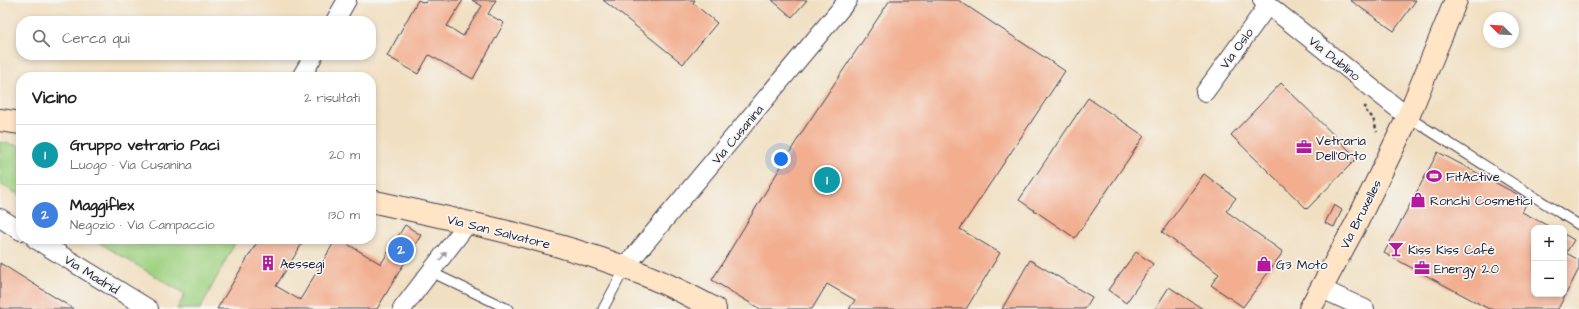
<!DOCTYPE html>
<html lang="it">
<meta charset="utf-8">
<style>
body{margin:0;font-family:"Architects Daughter",sans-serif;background:#f2f2f2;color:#222}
.controls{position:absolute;right:12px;bottom:12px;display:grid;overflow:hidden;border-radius:8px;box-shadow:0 2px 6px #0003}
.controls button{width:36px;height:36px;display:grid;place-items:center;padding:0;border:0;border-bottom:1px solid #e0e0e0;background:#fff;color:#222;font:20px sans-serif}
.compass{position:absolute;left:1483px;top:12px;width:36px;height:36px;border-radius:50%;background:#fff;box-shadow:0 2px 6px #0003;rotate:294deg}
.you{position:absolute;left:781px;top:159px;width:14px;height:14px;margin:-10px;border:3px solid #fff;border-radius:50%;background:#1a73e8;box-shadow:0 0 0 6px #1a73e833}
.badge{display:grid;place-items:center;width:26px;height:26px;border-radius:50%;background:#b5179e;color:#fff;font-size:13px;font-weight:700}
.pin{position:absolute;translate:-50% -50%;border:2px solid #fff;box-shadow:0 1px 4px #0006}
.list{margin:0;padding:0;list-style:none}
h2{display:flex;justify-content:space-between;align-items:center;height:52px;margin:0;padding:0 16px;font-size:17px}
h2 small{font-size:13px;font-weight:400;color:#767676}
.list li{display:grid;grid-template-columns:26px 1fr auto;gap:12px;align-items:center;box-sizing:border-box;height:60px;padding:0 16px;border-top:1px solid #e0e0e0}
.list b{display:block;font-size:15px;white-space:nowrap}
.list p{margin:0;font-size:13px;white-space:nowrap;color:#767676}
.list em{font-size:13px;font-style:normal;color:#767676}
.icon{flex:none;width:22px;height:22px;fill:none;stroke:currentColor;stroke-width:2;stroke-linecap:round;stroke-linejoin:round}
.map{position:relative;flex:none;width:1579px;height:309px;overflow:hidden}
.search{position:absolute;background:#fff;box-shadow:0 2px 6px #0003;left:16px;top:16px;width:360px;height:44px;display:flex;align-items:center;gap:10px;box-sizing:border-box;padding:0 14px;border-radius:16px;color:#767676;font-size:15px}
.panel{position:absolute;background:#fff;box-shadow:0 2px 6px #0003;left:16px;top:72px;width:360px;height:172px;border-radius:16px}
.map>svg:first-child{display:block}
.green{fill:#a0d282;stroke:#617a5e}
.building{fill:#f2ae8f}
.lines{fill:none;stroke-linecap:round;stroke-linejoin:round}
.lane-casing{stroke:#413e4f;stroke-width:11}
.street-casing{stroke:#413e4f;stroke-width:20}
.secondary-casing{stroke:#413e4f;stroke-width:24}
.path{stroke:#413e4f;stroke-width:2.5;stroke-dasharray:3 3;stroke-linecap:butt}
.lane{stroke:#fff;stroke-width:9}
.street{stroke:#fff;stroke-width:18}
.secondary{stroke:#ffe4c6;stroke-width:22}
.oneway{fill:#9c9ca7}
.labels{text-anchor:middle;stroke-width:3.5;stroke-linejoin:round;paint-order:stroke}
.street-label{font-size:13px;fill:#22223b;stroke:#f6f6f2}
.poi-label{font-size:13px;fill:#22223b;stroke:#f6f6f2;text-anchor:start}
</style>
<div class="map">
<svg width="1579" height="309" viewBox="0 0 1579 309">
<rect width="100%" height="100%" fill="#f6f6f2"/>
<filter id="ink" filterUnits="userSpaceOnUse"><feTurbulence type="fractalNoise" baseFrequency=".025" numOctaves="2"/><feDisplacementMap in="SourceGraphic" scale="8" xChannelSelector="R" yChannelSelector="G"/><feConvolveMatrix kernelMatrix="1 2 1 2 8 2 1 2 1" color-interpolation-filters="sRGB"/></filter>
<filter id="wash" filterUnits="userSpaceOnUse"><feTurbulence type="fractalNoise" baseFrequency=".012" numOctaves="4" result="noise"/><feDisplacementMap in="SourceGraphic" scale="16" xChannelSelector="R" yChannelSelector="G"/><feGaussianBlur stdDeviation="0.9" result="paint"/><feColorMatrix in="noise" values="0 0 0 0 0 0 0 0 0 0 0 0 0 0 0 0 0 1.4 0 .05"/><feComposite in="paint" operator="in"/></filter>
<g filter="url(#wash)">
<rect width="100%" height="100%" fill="#f1dfc1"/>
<g class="green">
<path d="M0 142 21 146V196L0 184Z"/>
<path d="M93 239H237L200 309H177L185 294Z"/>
</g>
<g id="blocks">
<g class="building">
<path d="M418 0 425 3 427 0H463L447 26 463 36 482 6 472 0H496L488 14 504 23 473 79 429 55 418 74 387 56Z"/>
<path d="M603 0H695L693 3 717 23 683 64Z"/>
<path d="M772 0H807L792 17Z"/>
<path d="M890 0H958L1065 71 960 229 1000 253 966 309H849L855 300 827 284 812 309H760L712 280 802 132Z"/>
<path d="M1350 0H1416L1394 31Z"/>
<path d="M1281 83 1357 158 1307 209 1231 135Z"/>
<path d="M1088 98 1144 136 1075 238 1019 200Z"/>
<path d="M1438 152 1528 200 1522 212 1552 228H1534V294H1564V234L1574 240 1566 253 1579 260V269L1558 309H1489L1384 253Z"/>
<path d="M1204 174 1236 198 1226 211 1283 252 1243 307 1211 285 1219 274 1162 232Z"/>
<path d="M1334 205 1342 210 1334 227 1325 223Z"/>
<path d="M405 225 421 235 377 309H217L259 239H305L276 286 300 300 336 239H339L381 264Z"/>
<path d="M1136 252 1153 264 1126 303 1108 290Z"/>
<path d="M1030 260 1092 297 1085 309H1002Z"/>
<path d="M0 263 56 298 74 309H0Z"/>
<path d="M1169 287 1203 309H1155Z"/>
</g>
</g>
</g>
<g filter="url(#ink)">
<use href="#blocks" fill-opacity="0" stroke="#413e4f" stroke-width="1"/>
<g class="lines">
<defs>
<g id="lane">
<path d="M1408 117 1579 225"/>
<path d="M431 272 508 309"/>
<path d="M603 309 625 268"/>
</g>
<g id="street">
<path d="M1262 0 1408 117"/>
<path d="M335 21 347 0"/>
<path d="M301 77 314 55"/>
<path d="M1205 92 1268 5"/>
<path d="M0 218 21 231"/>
<path d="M35 239 149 309"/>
<path d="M625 267 848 0"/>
<path d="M1320 288 1365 309"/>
<path d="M402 309 468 223"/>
</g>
<g id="secondary">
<path d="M0 120 21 123"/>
<path d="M371 201C456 220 542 237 624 267 655 278 686 293 715 309"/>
<path d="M1310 309 1356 224 1408 117 1456 0"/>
</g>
</defs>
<use href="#lane" class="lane-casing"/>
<use href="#street" class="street-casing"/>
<use href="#secondary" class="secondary-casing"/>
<path class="path" d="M1366 106 1364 109 1373 118 1377 132"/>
<use href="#lane" class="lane"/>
<use href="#street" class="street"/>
<use href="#secondary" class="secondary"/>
</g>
<defs><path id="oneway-solid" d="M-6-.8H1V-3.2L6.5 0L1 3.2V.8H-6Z"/></defs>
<use class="oneway" href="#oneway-solid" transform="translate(443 256) rotate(-53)"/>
</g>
<defs>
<symbol id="office-bare" viewBox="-9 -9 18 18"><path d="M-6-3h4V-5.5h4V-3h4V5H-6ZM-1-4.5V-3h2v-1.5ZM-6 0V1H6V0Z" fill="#b5179e" stroke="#f6f6f2" stroke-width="2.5" paint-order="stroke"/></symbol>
<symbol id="stadium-bare" viewBox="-9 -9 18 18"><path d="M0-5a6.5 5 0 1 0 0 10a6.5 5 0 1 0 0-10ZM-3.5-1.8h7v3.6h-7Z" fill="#b5179e" stroke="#f6f6f2" stroke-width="2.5" paint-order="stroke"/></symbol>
<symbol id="shop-bare" viewBox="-9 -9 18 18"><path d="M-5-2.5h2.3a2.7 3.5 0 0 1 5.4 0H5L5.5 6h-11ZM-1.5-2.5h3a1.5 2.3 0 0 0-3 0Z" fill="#b5179e" stroke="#f6f6f2" stroke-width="2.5" paint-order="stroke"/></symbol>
<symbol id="bar-bare" viewBox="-9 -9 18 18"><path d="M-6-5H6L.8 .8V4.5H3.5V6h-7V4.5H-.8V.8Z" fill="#b5179e" stroke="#f6f6f2" stroke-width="2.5" paint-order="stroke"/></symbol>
<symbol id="building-bare" viewBox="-9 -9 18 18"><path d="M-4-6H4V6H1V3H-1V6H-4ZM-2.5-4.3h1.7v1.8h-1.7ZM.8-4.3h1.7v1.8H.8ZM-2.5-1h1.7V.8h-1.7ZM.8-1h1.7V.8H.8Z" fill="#b5179e" stroke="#f6f6f2" stroke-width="2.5" paint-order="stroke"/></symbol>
</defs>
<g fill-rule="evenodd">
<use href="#office-bare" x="1293" y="136" width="22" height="22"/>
<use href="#stadium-bare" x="1423" y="165" width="22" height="22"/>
<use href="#shop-bare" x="1407" y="189" width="22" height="22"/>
<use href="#bar-bare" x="1385" y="238" width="22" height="22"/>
<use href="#building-bare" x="257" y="252" width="22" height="22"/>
<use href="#shop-bare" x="1253" y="253" width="22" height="22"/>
<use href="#office-bare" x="1411" y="257" width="22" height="22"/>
</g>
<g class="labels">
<g class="street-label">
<text transform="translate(1236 48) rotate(-54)" y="5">Via Oslo</text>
<text transform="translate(1335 58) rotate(39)" y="5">Via Dublino</text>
<text transform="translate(737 134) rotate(-50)" y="5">Via Cusanina</text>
<text transform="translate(1360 214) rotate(-63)" y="5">Via Bruxelles</text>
<text transform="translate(499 231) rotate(14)" y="5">Via San Salvatore</text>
<text transform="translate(92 274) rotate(32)" y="5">Via Madrid</text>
</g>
<g class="poi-label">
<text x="1316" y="145">Vetraria<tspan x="1316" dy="15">Dell'Orto</tspan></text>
<text x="1446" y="181">FitActive</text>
<text x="1430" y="205">Ronchi Cosmetici</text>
<text x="1408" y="254">Kiss Kiss Cafè</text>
<text x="280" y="268">Aessegi</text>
<text x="1276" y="269">G3 Moto</text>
<text x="1434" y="273">Energy 2.0</text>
</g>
</g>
</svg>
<div class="controls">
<button>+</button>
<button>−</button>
</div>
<svg class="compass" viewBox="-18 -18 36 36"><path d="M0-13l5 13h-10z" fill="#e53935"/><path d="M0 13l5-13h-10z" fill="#767676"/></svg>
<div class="you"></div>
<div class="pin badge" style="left:827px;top:180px;background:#0f9aa8">1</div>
<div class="pin badge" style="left:401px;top:250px;background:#3f7fe0">2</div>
<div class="search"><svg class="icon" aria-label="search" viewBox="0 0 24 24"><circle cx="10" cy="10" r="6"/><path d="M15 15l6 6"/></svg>Cerca qui</div>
<section class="panel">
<h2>Vicino<small>2 risultati</small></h2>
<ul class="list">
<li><span class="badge" style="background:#0f9aa8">1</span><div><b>Gruppo vetrario Paci</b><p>Luogo · Via Cusanina</p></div><em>20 m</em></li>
<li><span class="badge" style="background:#3f7fe0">2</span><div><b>Maggiflex</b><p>Negozio · Via Campaccio</p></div><em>130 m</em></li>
</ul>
</section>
</div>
